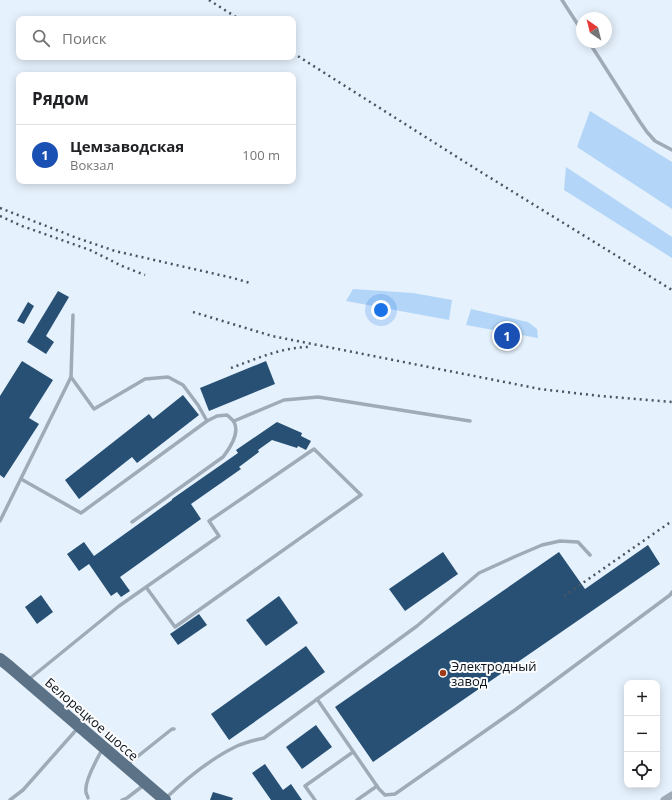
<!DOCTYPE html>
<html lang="ru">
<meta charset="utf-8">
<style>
body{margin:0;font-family:"Open Sans",sans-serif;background:#f6f6f6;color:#202124}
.controls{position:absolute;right:12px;bottom:12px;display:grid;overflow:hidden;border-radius:8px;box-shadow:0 2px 10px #0003}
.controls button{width:36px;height:36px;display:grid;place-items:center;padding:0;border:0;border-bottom:1px solid #e0e0e0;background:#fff;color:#202124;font:20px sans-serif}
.compass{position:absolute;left:576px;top:12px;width:36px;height:36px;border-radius:50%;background:#fff;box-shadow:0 2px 10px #0003;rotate:325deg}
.you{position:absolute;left:381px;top:310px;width:14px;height:14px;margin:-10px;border:3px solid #fff;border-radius:50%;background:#1a73e8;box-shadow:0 0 0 6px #1a73e833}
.badge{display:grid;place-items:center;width:26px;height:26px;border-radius:50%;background:#a13a17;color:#fff;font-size:13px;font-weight:700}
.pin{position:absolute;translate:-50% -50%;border:2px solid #fff;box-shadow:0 1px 4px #0006}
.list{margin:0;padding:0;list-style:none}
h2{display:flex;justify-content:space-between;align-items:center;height:52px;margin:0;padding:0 16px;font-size:17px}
h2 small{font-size:13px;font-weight:400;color:#757577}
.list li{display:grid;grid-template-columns:26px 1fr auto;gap:12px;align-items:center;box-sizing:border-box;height:60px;padding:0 16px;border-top:1px solid #e0e0e0}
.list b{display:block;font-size:15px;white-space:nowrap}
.list p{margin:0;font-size:13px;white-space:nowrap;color:#757577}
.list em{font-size:13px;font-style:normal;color:#757577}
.icon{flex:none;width:22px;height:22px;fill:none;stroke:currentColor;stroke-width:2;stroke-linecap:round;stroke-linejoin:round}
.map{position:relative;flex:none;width:672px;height:800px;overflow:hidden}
.search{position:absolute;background:#fff;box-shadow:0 2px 10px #0003;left:16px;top:16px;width:280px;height:44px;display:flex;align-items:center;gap:10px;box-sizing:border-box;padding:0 14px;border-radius:8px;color:#757577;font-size:15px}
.panel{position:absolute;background:#fff;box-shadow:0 2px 10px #0003;left:16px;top:72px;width:280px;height:112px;border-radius:8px}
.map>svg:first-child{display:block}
.green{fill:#b2d5f8}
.building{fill:#275074}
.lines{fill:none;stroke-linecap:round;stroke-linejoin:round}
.service{stroke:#9fabb7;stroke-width:3.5}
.minor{stroke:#9fabb7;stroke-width:7}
.primary{stroke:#5c7286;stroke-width:12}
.rail{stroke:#4a545e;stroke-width:2.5;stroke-dasharray:2 4;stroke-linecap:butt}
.poi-dot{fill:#a13a17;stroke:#fcfcfc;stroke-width:1.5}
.labels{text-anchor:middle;stroke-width:4;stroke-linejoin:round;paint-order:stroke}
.poi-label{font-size:13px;fill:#08111b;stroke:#fcfcfc;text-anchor:start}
.street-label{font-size:13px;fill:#08111b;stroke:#fcfcfc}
</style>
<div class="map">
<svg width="672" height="800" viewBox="0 0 672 800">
<rect width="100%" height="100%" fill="#e5f1fc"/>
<g class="green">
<path d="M590 111 672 162V209L577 147Z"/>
<path d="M566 167 672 237V258L564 190Z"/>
<path d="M353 289 413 293 452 300 449 320 346 301Z"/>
<path d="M471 309 528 322 537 329 538 338 466 325Z"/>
</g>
<g class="building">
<path d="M58 291 69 297 46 336 54 342 46 354 27 342Z"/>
<path d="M28 302 34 306 24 324 17 321Z"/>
<path d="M22 361 53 380 29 418 39 424 4 478 0 475V396Z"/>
<path d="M266 361 275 384 209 411 200 388Z"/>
<path d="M183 395 199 415 137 463 132 457 79 499 65 480 149 414 153 419Z"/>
<path d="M277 422 302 433 301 436 311 441 306 450 298 446 297 448 272 440 258 450 259 452 239 467 241 469 191 504 201 519 120 577 130 591 121 597 117 592 111 596 89 564 79 571 67 554 84 542 94 556 172 500V499L238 453 236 450Z"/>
<path d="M648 545 660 564 373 762 335 707 559 552 585 589Z"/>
<path d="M443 552 458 574 405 611 389 589Z"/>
<path d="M41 595 53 612 37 624 25 607Z"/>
<path d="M279 596 298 623 266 646 246 620Z"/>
<path d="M199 614 207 625 178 645 170 634Z"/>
<path d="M306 646 325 672 229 740 211 714Z"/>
<path d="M316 725 332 747 302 769 286 747Z"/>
<path d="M265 764 283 790 291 784 302 800H271L252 773Z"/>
<path d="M213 792 233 798 232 800H210Z"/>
</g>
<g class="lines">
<g class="service">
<path d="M562 0 582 31"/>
<path d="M589 42 640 122 647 132 655 141 672 150"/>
<path d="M71 377 94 409 145 379 168 377 183 385 198 405 207 421 217 416 227 415C229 417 232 419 234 422 240 433 230 448 223 457L132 522"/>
<path d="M234 421 284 400 318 397 470 421"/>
<path d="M21 479 81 513 207 421"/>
<path d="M0 521 71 377 73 315"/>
<path d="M28 680 119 606 219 536 209 521 314 449 361 495 175 627 146 587"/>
<path d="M317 699 379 789 385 795 395 794 515 710 670 595 672 592"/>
<path d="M128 764 172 729H174"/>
<path d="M88 798C88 796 86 794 86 792 84 781 97 759 102 750"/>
<path d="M166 798C187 778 210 759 237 746 246 742 255 740 264 738L417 626 479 573 514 557 542 545 560 541 578 542 590 555"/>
<path d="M10 800 23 790 77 729"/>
<path d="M122 800 127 798 144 785"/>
<path d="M315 800 305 786 353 752"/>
<path d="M357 800 377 786"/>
</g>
<path class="minor" d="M664 800 672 795"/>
<path class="primary" d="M0 659 9 666 165 800"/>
<g class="rail">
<path d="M209 0 239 19"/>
<path d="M293 53 476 169 672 290"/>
<path d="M0 208 77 238 115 251 233 278 250 283"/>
<path d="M0 216 22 226 90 250 122 266 145 275"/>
<path d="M193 312 272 336 540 389 600 396 672 402"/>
<path d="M231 368C256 359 282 347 310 347"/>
<path d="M564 596 672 521"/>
</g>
</g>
<circle class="poi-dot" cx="443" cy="673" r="4"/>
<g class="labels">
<g class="poi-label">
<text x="451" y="671">Электродный<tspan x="451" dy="15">завод</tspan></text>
</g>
<g class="street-label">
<text transform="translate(92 719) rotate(41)" y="5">Белорецкое шоссе</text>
</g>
</g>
</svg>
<div class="controls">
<button>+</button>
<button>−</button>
<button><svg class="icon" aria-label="locate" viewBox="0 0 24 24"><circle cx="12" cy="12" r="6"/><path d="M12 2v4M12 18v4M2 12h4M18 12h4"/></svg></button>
</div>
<svg class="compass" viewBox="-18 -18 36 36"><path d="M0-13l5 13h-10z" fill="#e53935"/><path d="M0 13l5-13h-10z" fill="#757577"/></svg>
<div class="you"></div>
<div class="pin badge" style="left:507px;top:336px;background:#1a4fb4">1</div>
<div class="search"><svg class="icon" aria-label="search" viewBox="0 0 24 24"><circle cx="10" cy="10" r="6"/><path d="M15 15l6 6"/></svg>Поиск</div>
<section class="panel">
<h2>Рядом<small></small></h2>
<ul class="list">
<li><span class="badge" style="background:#1a4fb4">1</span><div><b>Цемзаводская</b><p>Вокзал</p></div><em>100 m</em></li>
</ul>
</section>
</div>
